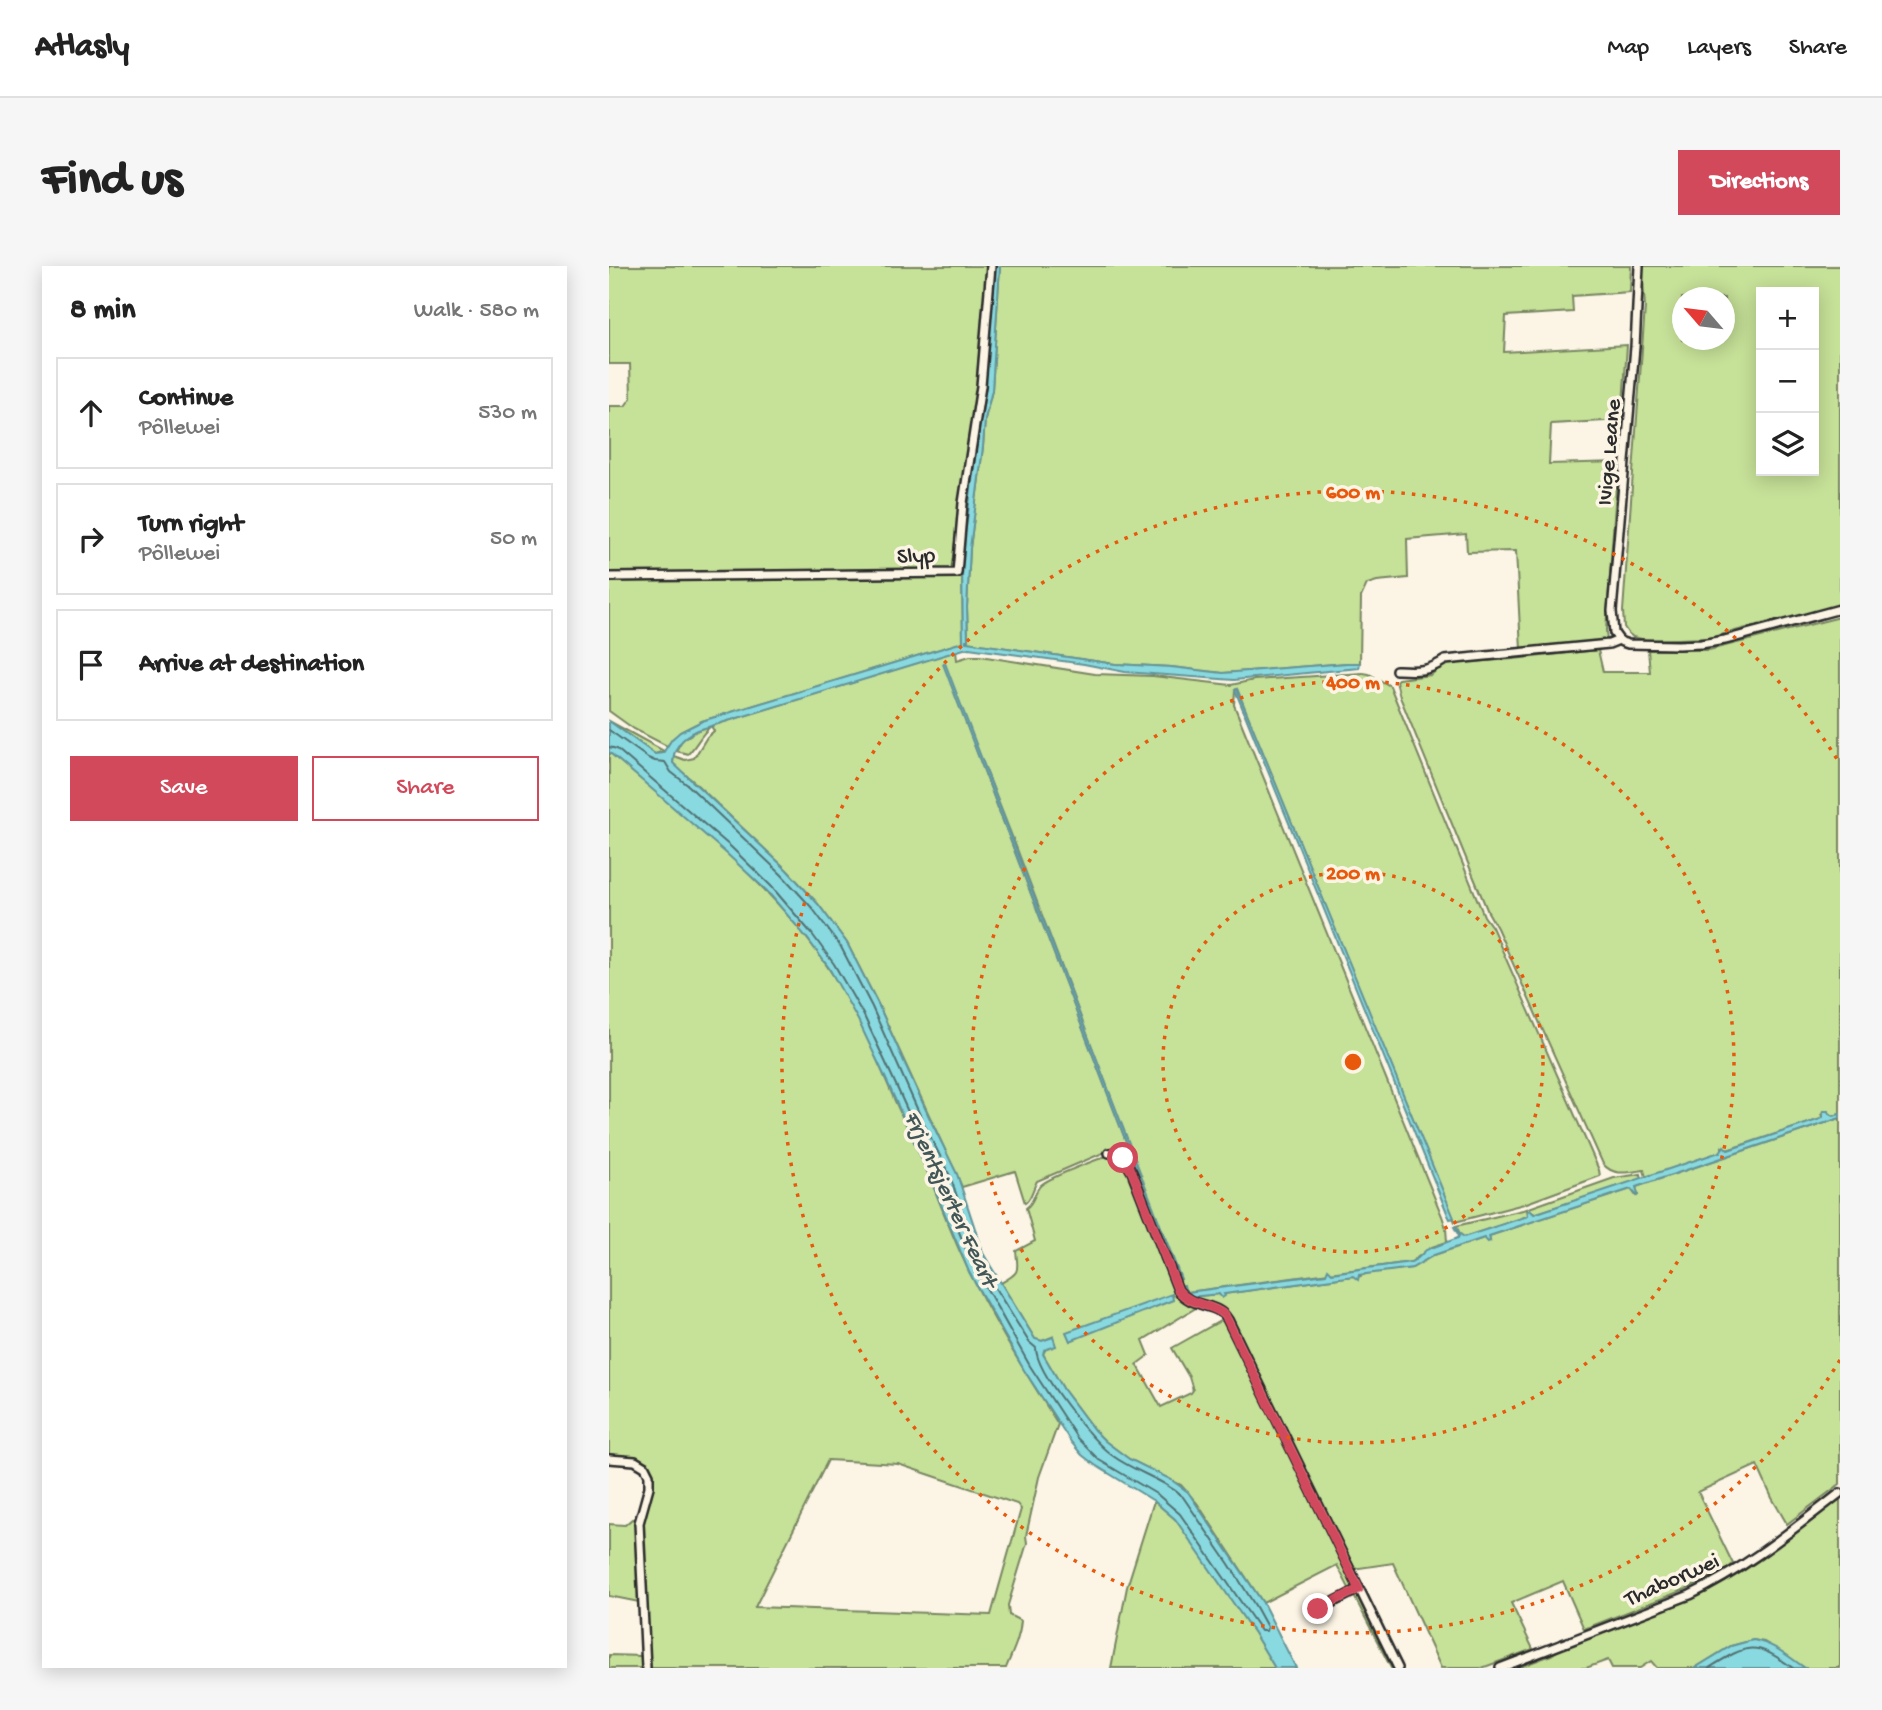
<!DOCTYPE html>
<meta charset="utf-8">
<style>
body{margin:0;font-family:"Gochi Hand",sans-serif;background:#f6f6f6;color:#222}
.controls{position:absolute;right:21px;top:21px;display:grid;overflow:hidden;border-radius:0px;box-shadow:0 4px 18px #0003}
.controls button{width:63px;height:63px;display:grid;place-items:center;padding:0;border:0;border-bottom:2px solid #e0e0e0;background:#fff;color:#222;font:35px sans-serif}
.compass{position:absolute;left:1063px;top:21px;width:63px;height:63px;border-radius:50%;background:#fff;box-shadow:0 4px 18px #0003;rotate:298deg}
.stop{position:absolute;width:21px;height:21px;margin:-16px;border:5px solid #d1495b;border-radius:50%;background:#fff}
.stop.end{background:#d1495b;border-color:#fff;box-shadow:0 2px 7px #0008}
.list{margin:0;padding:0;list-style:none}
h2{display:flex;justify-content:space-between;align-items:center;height:91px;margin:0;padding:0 28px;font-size:30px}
h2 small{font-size:23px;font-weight:400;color:#767676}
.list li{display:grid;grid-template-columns:46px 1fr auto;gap:21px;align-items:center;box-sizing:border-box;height:112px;margin:0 14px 14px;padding:0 14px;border:2px solid #e0e0e0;border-radius:0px}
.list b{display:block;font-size:26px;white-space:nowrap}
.list p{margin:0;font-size:23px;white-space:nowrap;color:#767676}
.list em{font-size:23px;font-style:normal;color:#767676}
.actions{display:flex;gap:14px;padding:21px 28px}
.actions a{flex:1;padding:16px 0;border:2px solid #d1495b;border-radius:0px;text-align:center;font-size:24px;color:#d1495b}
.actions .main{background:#d1495b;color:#fff}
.icon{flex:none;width:38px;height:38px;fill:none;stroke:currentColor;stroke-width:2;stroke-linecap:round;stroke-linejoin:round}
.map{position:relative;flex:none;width:1231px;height:1402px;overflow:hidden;border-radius:0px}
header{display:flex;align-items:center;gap:42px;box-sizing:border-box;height:98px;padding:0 35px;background:#fff;border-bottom:2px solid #e0e0e0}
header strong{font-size:33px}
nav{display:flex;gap:38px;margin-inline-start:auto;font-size:24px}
.intro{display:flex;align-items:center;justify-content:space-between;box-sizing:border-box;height:168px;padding:0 42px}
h1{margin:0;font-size:49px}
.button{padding:18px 32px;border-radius:0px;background:#d1495b;color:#fff;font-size:24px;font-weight:700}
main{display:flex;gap:42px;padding:0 42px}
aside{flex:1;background:#fff;border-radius:0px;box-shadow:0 4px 18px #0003}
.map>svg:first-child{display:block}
.green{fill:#c6e198;stroke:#788662;stroke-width:2;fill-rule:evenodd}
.water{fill:#89dae0;stroke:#639498;stroke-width:2}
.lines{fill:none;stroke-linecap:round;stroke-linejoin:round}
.shore{stroke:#517173;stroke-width:2}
.minor-casing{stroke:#2b2b2b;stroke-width:12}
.minor{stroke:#fcf5e5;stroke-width:7}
.route{stroke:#d1495b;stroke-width:9}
.ring{fill:none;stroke:#e8590c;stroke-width:3.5;stroke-dasharray:3.5 7}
.labels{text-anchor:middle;stroke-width:7;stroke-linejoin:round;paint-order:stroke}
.street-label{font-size:23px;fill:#2b2b2b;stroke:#fcf5e5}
.water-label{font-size:24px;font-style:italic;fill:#425758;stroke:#fcf5e5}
.centre{fill:#e8590c;stroke:#fcf5e5;stroke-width:3.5}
.ring-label{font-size:21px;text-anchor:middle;font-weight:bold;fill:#e8590c;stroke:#fcf5e5;stroke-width:7;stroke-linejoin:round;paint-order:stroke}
</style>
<header>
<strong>Atlasly</strong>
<nav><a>Map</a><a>Layers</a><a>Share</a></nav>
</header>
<div class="intro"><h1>Find us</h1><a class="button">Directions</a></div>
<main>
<aside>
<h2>8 min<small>Walk · 580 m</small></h2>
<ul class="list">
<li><svg class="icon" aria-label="ahead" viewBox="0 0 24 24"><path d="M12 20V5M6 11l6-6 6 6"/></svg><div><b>Continue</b><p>Pôllewei</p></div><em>530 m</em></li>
<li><svg class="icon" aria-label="right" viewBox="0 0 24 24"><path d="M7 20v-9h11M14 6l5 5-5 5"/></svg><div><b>Turn right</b><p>Pôllewei</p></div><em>50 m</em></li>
<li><svg class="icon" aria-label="arrive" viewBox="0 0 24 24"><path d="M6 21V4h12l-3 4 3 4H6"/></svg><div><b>Arrive at destination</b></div></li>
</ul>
<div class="actions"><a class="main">Save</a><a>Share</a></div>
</aside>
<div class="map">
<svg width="1231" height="1402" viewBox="0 0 1231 1402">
<rect width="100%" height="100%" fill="#fcf5e5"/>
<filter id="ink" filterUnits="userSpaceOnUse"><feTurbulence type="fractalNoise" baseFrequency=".0143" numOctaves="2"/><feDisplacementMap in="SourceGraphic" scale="14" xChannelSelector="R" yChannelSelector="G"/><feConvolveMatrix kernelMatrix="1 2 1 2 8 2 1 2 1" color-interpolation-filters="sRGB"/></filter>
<g filter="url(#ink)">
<g class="green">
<path d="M0 0H378L367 122 342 305 0 308V140H16L22 132 21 98H0Z"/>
<path d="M391 0H1022L1021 26 963 30 964 46 897 50 895 86 1018 79 1013 154 942 158 940 198 1009 196 997 364 998 376 912 384 907 285 858 286 857 268 798 273 799 312 768 315 758 318 752 331 751 397H738L614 407 562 401 506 398 357 376 356 373H359L358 341 361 282 374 181 376 153 383 124Z"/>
<path d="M1034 0H1231V340L1166 358 1164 355 1100 372 1037 374 1024 371 1019 367 1015 361 1014 345 1036 41 1034 15ZM1152 26H1205V205H1152ZM1073 32H1115V74H1073Z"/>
<path d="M353 308 354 376 351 377 93 455 71 466 58 480 25 463 0 445V312L344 310Z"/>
<path d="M1231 351V848L1225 850 1214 845 1212 853 1118 884 1113 881V885L1111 886 1037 911 1035 904C1020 906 1005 911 994 898L888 662 879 646 791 431 787 415 789 413 822 409 834 398 904 393 989 384 994 406H1041L1039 384H1100Z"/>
<path d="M347 385 348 394 361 390H371L486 408 544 410 622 419 645 414 754 407 760 408 781 420 875 650 883 661 990 904 991 910 915 938 846 956 628 423 626 424 625 439 833 950 837 962 838 976 823 981 802 996 579 1026 572 1020 570 1024 512 884 503 883 428 915C424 922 422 934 416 937L406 905 353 921 269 738 238 677 209 638 178 604 84 515 67 501 64 497 65 490 76 494 85 492 98 471 105 465 102 460C92 468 88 479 79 488L67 485 73 474 89 464ZM335 398 408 583 571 1013H570L387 537Z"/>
<path d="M0 455 55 485 46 488Z"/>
<path d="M0 486C77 552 161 615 218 700 245 739 264 784 283 828 293 852 306 875 316 900 328 929 339 959 352 988 379 1047 414 1103 449 1158L430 1211 417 1270 418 1277 399 1339 400 1349 412 1355C411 1372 403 1387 397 1402H41L32 1254 44 1211C35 1189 20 1191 0 1188ZM219 1194 289 1198 408 1238 412 1243 382 1349 146 1341Z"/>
<path d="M1231 852V1218L1178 1258 1163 1232 1148 1199 1089 1226 1124 1298 1119 1302 1077 1323 975 1363 954 1315 902 1337 924 1383 873 1402H832L784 1297 744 1303 623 1051 608 1040 582 1033 581 1031 610 1028 613 1031 615 1028 744 1010 749 1011 759 1007 803 1002 825 989 875 972 881 975 880 970 1022 923 1027 930 1029 929 1027 921Z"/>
<path d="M500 889 510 891 518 901 569 1027 590 1040 534 1074 540 1089 528 1098 552 1141 582 1127 584 1124 580 1111 563 1082 613 1054 748 1323 742 1326 728 1299 654 1337 588 1237 572 1219 520 1193 496 1175 485 1164 455 1124 434 1088 443 1071 433 1075 426 1073 392 1017C412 1006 409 1005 407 985L426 975 417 942C426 936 425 925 432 919 444 909 483 896 500 889ZM563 1029 564 1030 461 1075 458 1066Z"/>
<path d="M1032 908 1033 913 925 948 920 942 1005 912Z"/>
<path d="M918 943 919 950 855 971 851 968 847 960Z"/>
<path d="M1231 1231V1402H1196L1155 1376 1144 1374 1122 1380 1086 1402H1048L1042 1395 1031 1402H1003L999 1394 977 1402H908L942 1389 956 1380 1090 1328 1117 1315Z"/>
<path d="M545 1235 566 1253 576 1266 645 1367 666 1402H502L518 1321Z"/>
<path d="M23 1253 26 1254 27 1264 30 1336 0 1330V1258L16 1259Z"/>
<path d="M749 1328 785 1402H782L745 1330Z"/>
<path d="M0 1389 33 1390 34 1402H0Z"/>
</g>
<g class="water">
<path d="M385 0H391L383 124 376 153 374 181 361 282 358 341 359 374H357V376L506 398 562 401 614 407 738 397H751L750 402 625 414 516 406 475 398 360 382 355 383 89 464C74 471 64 481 64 497L178 604 209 638 238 677 269 738 321 853 348 908 374 987 381 999 426 1073 433 1075 444 1071 447 1080 435 1084 434 1088 455 1124 485 1164 496 1175 520 1193 561 1213 579 1226 654 1337 687 1402H666L645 1367 566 1253 545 1235 486 1199 473 1189 462 1176 415 1104 360 1006 316 900 276 811 249 754 220 702 198 672 158 625 117 587 0 486V455L43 486 46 488 54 487 63 473 71 466 93 455 354 376 353 292 376 115Z"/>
<path d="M336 397 572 1013 570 1014 334 398Z"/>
<path d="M628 423 822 896 845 952 841 953 839 949 626 424Z"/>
<path d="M1214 845H1219L1220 848 1225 850 1231 848V852L1027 921 1029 929 1028 930 1022 923 880 970 881 975 879 976 875 972 825 989 803 1002 750 1009 749 1014 744 1010 615 1028 616 1030 613 1032 610 1028 581 1031 573 1024 572 1020 575 1019 576 1024 579 1026 717 1008 719 1003 723 1007 802 996 809 992 817 984 849 972 850 970 845 961 847 960 851 968 855 971 919 950V945L921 944 925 948 1111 886 1115 880 1119 884 1212 853 1214 851Z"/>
<path d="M563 1028 564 1034 461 1075 457 1066Z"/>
<path d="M1144 1374C1164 1377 1179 1390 1196 1402H1086L1122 1380Z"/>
</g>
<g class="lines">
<g class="shore">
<path d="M0 464 39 492 46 495 56 496 62 506 80 520 173 609 204 643 232 681 263 741 314 856 341 910 368 989 366 993 362 992 357 983 322 897 282 808 255 750 225 698 203 668 162 620 122 581 8 483 0 481"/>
<path d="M369 995 420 1076 427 1082C427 1106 483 1176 504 1190 526 1206 554 1213 574 1231L620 1298 647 1341 658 1361 657 1365H652L571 1248 549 1229 490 1194 468 1172 421 1100 365 1000 366 996Z"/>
<path d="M1100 1402C1139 1378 1145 1374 1184 1402"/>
</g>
<defs>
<g id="minor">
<path d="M1030 0 1026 81 1003 345 1005 367 1010 374 1013 376 1019 378 1069 379 1092 378 1116 374 1231 343"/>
<path d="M0 311 348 307 354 237 372 120 382 0"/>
<path d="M787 404C808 405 818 406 836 394L1000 378 1010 374"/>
<path d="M500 887 511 886 523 906 569 1024C584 1044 608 1035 619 1054L789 1402"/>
<path d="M0 1193 26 1195 36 1201 40 1209V1221L30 1257 37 1402"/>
<path d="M709 1344 750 1323"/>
<path d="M891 1402 1081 1329C1136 1303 1183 1264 1231 1227"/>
</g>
</defs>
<use href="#minor" class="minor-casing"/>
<use href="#minor" class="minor"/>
</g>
</g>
<g class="lines" filter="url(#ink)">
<path class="route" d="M514 892 523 906 569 1024C582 1040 601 1037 616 1049L750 1323 709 1343"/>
</g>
<g class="ring">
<circle cx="744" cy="796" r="190"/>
<circle cx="744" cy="796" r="381"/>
<path d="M1231 1094A571 571 0 1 1 1231 498"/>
</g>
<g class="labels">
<g class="street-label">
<text transform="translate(998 186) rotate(-85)" y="8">Ivige Leane</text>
<text transform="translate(307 288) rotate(-1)" y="8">Slyp</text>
<text transform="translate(1062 1312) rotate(-24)" y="8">Thaborwei</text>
</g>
<g class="water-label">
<text transform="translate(343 932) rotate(65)" y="8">Frjentsjerter Feart</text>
</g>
</g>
<circle cx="744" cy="796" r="10" class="centre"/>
<g class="ring-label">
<text x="744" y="232">600 m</text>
<text x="744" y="422">400 m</text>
<text x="744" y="613">200 m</text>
</g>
</svg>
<div class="controls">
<button>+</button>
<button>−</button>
<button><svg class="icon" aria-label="layers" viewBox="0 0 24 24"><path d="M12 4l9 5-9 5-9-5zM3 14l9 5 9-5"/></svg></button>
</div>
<svg class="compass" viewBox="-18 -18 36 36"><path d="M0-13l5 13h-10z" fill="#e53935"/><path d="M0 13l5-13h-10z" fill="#767676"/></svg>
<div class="stop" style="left:514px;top:892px"></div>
<div class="stop end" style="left:709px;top:1343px"></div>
</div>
</main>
